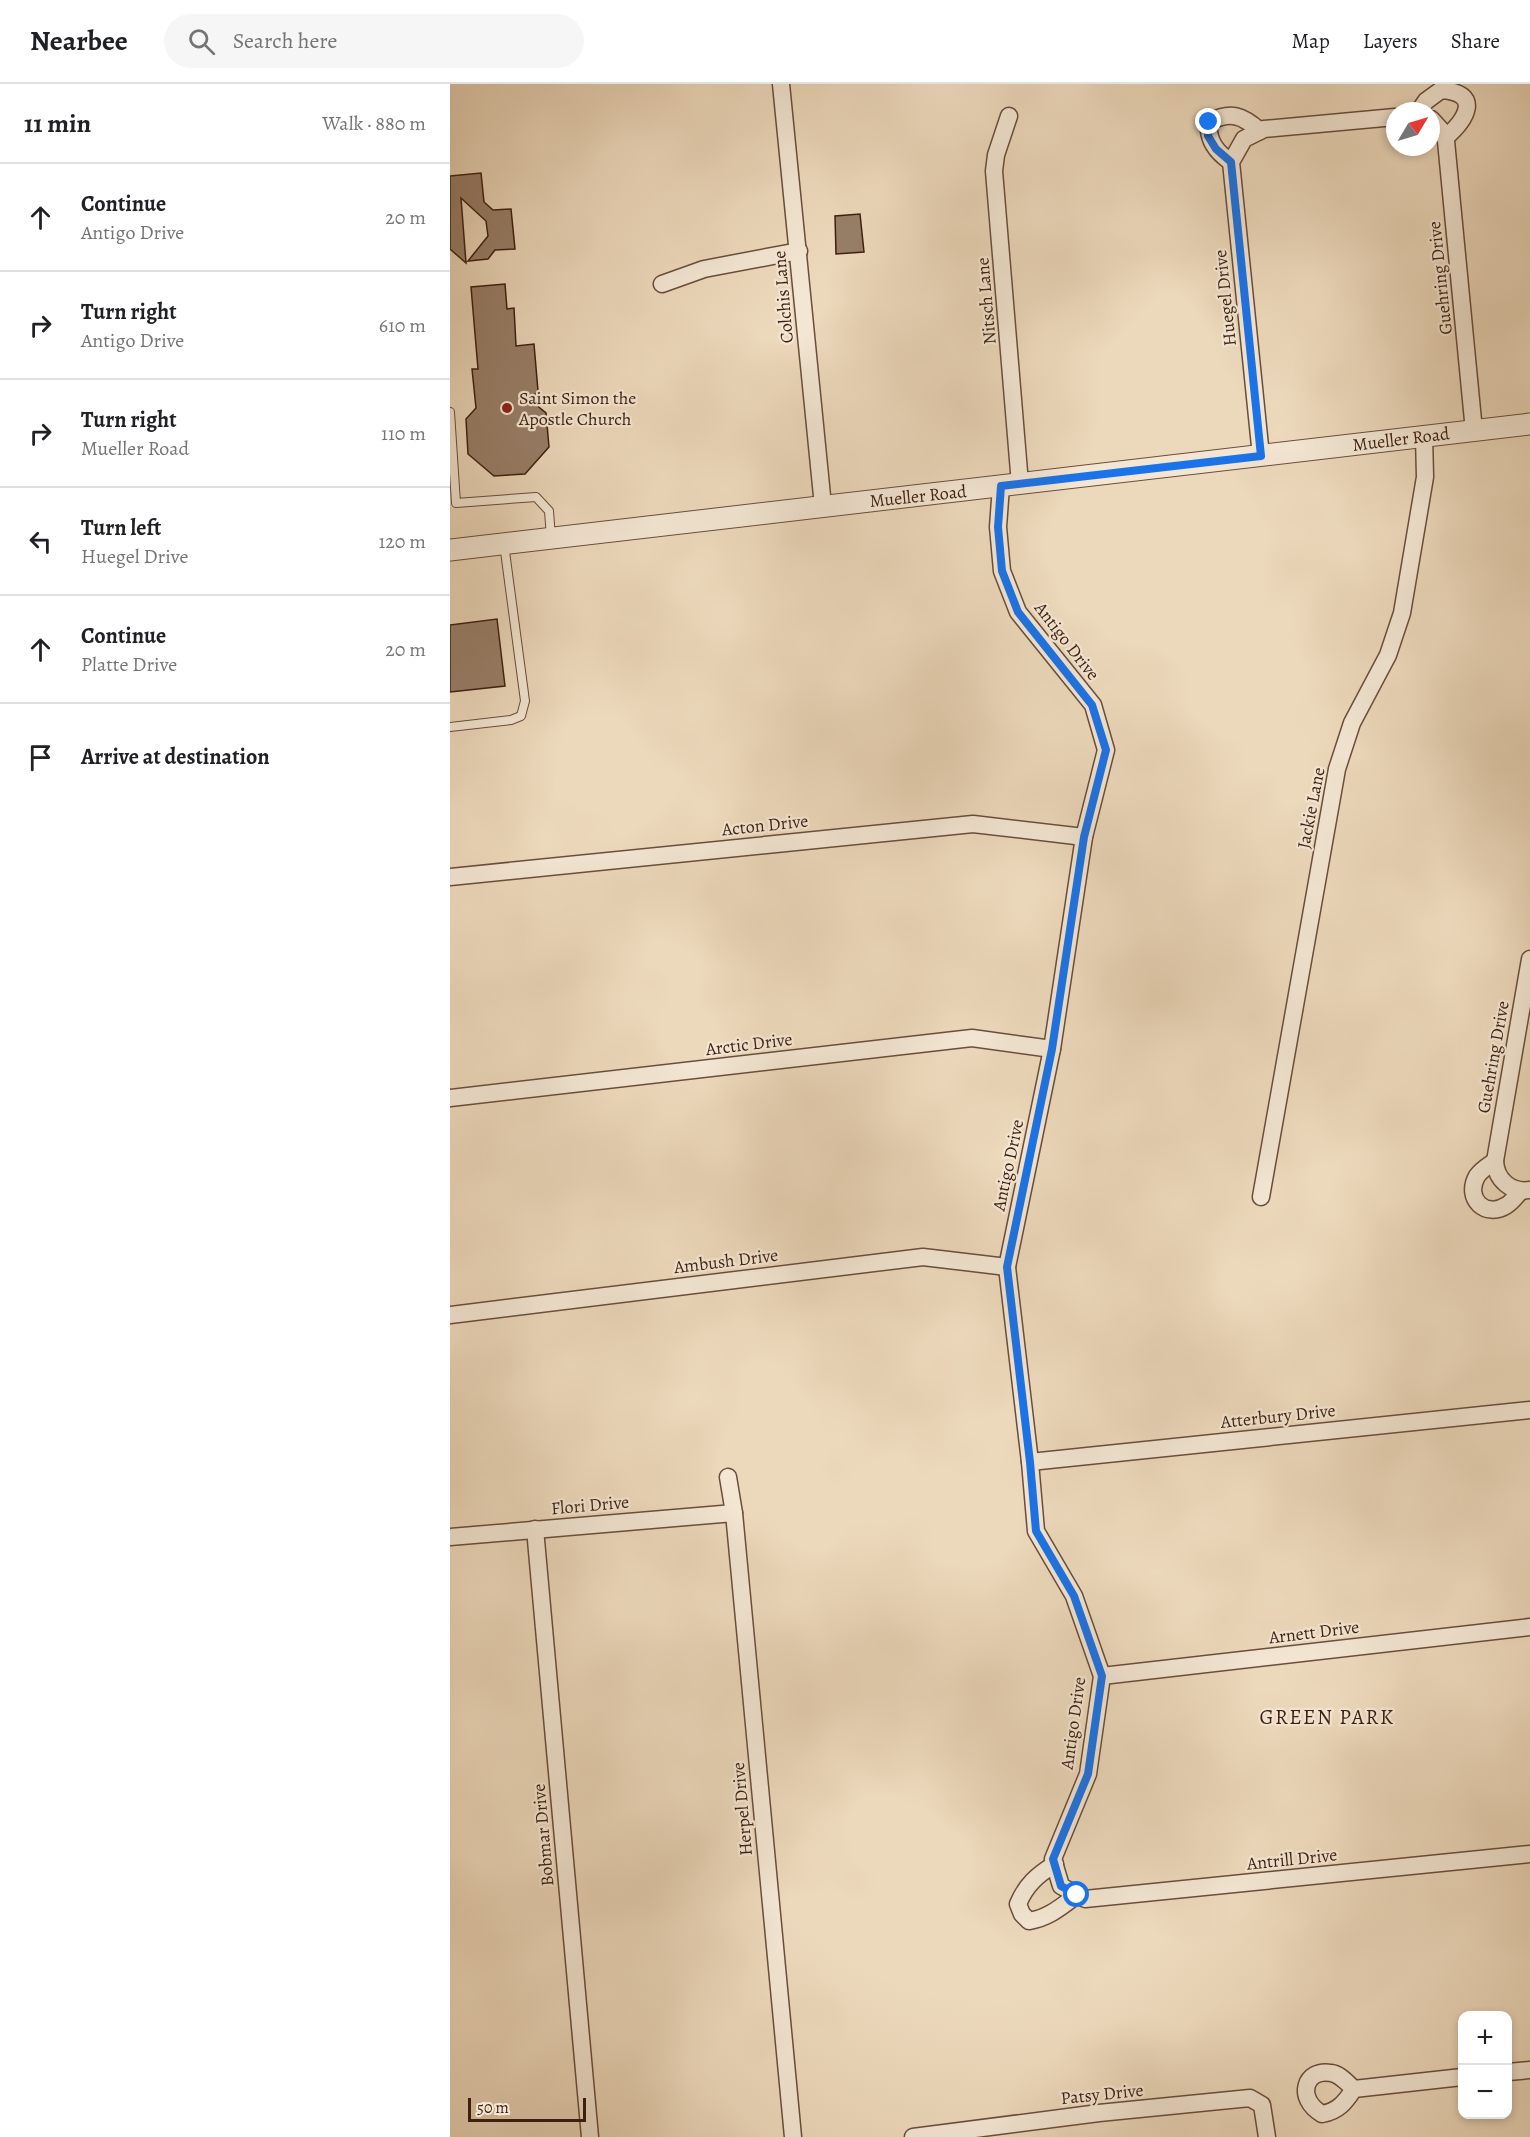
<!DOCTYPE html>
<meta charset="utf-8">
<style>
body{margin:0;font-family:Alegreya,serif;background:#f6f6f6;color:#202124}
.controls{position:absolute;right:18px;bottom:18px;display:grid;overflow:hidden;border-radius:12px;box-shadow:0 3px 9px #0003}
.controls button{width:54px;height:54px;display:grid;place-items:center;padding:0;border:0;border-bottom:2px solid #e0e0e0;background:#fff;color:#202124;font:30px sans-serif}
.compass{position:absolute;left:936px;top:18px;width:54px;height:54px;border-radius:50%;background:#fff;box-shadow:0 3px 9px #0003;rotate:52deg}
.scale{position:absolute;left:18px;bottom:15px;width:118px;box-sizing:border-box;padding-left:6px;border:3px solid #3e1f10;border-top:0;font-size:16px;line-height:21px;white-space:nowrap;color:#3e1f10;-webkit-text-stroke:4px #f3e6d3;paint-order:stroke}
.stop{position:absolute;width:18px;height:18px;margin:-14px;border:4px solid #1a73e8;border-radius:50%;background:#fff}
.stop.end{background:#1a73e8;border-color:#fff;box-shadow:0 2px 6px #0008}
.list{margin:0;padding:0;list-style:none}
h2{display:flex;justify-content:space-between;align-items:center;height:78px;margin:0;padding:0 24px;font-size:26px}
h2 small{font-size:20px;font-weight:400;color:#757577}
.list li{display:grid;grid-template-columns:39px 1fr auto;gap:18px;align-items:center;box-sizing:border-box;height:108px;padding:0 24px;border-top:2px solid #e0e0e0}
.list b{display:block;font-size:22px;white-space:nowrap}
.list p{margin:0;font-size:20px;white-space:nowrap;color:#757577}
.list em{font-size:20px;font-style:normal;color:#757577}
.icon{flex:none;width:33px;height:33px;fill:none;stroke:currentColor;stroke-width:2;stroke-linecap:round;stroke-linejoin:round}
.map{position:relative;flex:none;width:1080px;height:2053px;overflow:hidden}
header{display:flex;align-items:center;gap:36px;box-sizing:border-box;height:84px;padding:0 30px;background:#fff;border-bottom:2px solid #e0e0e0}
header strong{font-size:28px}
nav{display:flex;gap:33px;margin-inline-start:auto;font-size:21px}
.search{width:420px;height:54px;background:#f6f6f6;display:flex;align-items:center;gap:15px;box-sizing:border-box;padding:0 21px;border-radius:33px;color:#757577;font-size:22px}
main{display:flex}
aside{flex:1;background:#fff}
.map>svg:first-child{display:block}
.building{fill:#987f69;stroke:#3e1f10;stroke-width:1.5}
.lines{fill:none;stroke-linecap:round;stroke-linejoin:round}
.service-casing{stroke:#6a4d3b;stroke-width:10}
.minor-casing{stroke:#6a4d3b;stroke-width:19}
.tertiary-casing{stroke:#6a4d3b;stroke-width:23}
.service{stroke:#f3e6d3;stroke-width:8}
.minor{stroke:#f3e6d3;stroke-width:16}
.tertiary{stroke:#f3e6d3;stroke-width:21}
.route{stroke:#1a73e8;stroke-width:8}
.poi-dot{fill:#8f2418;stroke:#f3e6d3;stroke-width:2}
.labels{text-anchor:middle;stroke-width:4.5;stroke-linejoin:round;paint-order:stroke}
.street-label{font-size:18px;fill:#3e1f10;stroke:#f3e6d3}
.poi-label{font-size:18px;fill:#3e1f10;stroke:#f3e6d3;text-anchor:start}
.quarter-label{font-size:21px;letter-spacing:1.5px;fill:#3e1f10;stroke:#f3e6d3}
</style>
<header>
<strong>Nearbee</strong>
<div class="search"><svg class="icon" aria-label="search" viewBox="0 0 24 24"><circle cx="10" cy="10" r="6"/><path d="M15 15l6 6"/></svg>Search here</div>
<nav><a>Map</a><a>Layers</a><a>Share</a></nav>
</header>
<main>
<aside>
<h2>11 min<small>Walk · 880 m</small></h2>
<ul class="list">
<li><svg class="icon" aria-label="ahead" viewBox="0 0 24 24"><path d="M12 20V5M6 11l6-6 6 6"/></svg><div><b>Continue</b><p>Antigo Drive</p></div><em>20 m</em></li>
<li><svg class="icon" aria-label="right" viewBox="0 0 24 24"><path d="M7 20v-9h11M14 6l5 5-5 5"/></svg><div><b>Turn right</b><p>Antigo Drive</p></div><em>610 m</em></li>
<li><svg class="icon" aria-label="right" viewBox="0 0 24 24"><path d="M7 20v-9h11M14 6l5 5-5 5"/></svg><div><b>Turn right</b><p>Mueller Road</p></div><em>110 m</em></li>
<li><svg class="icon" aria-label="left" viewBox="0 0 24 24"><path d="M17 20v-9H6M10 6l-5 5 5 5"/></svg><div><b>Turn left</b><p>Huegel Drive</p></div><em>120 m</em></li>
<li><svg class="icon" aria-label="ahead" viewBox="0 0 24 24"><path d="M12 20V5M6 11l6-6 6 6"/></svg><div><b>Continue</b><p>Platte Drive</p></div><em>20 m</em></li>
<li><svg class="icon" aria-label="arrive" viewBox="0 0 24 24"><path d="M6 21V4h12l-3 4 3 4H6"/></svg><div><b>Arrive at destination</b></div></li>
</ul>
</aside>
<div class="map">
<svg width="1080" height="2053" viewBox="0 0 1080 2053">
<rect width="100%" height="100%" fill="#ecd8bb"/>
<filter id="stains"><feTurbulence type="fractalNoise" baseFrequency=".00333" numOctaves="4"/><feColorMatrix values="0 0 0 0 .2 0 0 0 0 .09 0 0 0 0 .02 0 0 0 .5 -.17"/></filter>
<radialGradient id="worn" r=".72"><stop offset=".6" stop-color="#630" stop-opacity="0"/><stop offset="1" stop-color="#630" stop-opacity=".3"/></radialGradient>
<g class="building">
<path d="M31 89 34 118 43 126 61 125 65 165 45 166 38 175 18 177 38 152 36 137 11 114 16 179 0 165V92Z"/>
<path d="M410 130 414 168 386 170 385 132Z"/>
<path d="M55 200 57 225 64 224 66 262 84 260 88 307 80 316 96 329 99 363 75 390 44 392 18 370 16 335 26 324 22 285H28L21 203Z"/>
<path d="M47 535 55 602 0 608V541Z"/>
</g>
<g class="lines">
<defs>
<g id="service">
<path d="M0 328 6 419 86 413 99 427 101 454"/>
<path d="M0 643 61 636 71 632 75 617 54 460"/>
</g>
<g id="minor">
<path d="M331 0 373 422"/>
<path d="M969 27 976 17 991 6C1033 9 1016 36 995 54"/>
<path d="M559 32 546 71 544 87 570 400"/>
<path d="M981 35 992 47 996 57 1024 347"/>
<path d="M781 78C766 68 757 56 759 38 781 27 792 31 810 47"/>
<path d="M212 200 254 185 349 167"/>
<path d="M811 372 781 78 794 55 814 45 945 33"/>
<path d="M551 402 548 443 552 487 568 528 643 621 656 666 634 753 602 965 557 1183 580 1378 586 1447 624 1512 652 1592 638 1690 603 1775 611 1802 635 1815 1080 1770"/>
<path d="M0 793 523 740 634 753"/>
<path d="M1080 875 1045 1077C1046 1096 1061 1109 1080 1106"/>
<path d="M0 1014 522 954 602 965"/>
<path d="M1045 1077C1038 1082 1032 1085 1027 1092 1014 1115 1036 1135 1057 1121 1062 1118 1066 1112 1071 1107"/>
<path d="M811 1113 887 685 902 639 938 571 952 529 975 393 974 352"/>
<path d="M0 1231 473 1173 557 1183"/>
<path d="M580 1378 1080 1326"/>
<path d="M278 1393 284 1429 343 2053"/>
<path d="M85 1445 140 2053"/>
<path d="M0 1453 284 1429"/>
<path d="M652 1592 1080 1543"/>
<path d="M605 1780C587 1791 576 1801 568 1820L572 1830 579 1837C599 1834 612 1822 627 1811"/>
<path d="M1058 1988 1080 1986"/>
<path d="M904 2005C895 2018 889 2027 872 2030 845 2014 855 1984 881 1989 890 1990 897 1999 904 2005L1012 1993"/>
<path d="M463 2053 649 2029 800 2014 812 2021 817 2053"/>
</g>
<path id="tertiary" d="M0 466 1080 340"/>
</defs>
<use href="#service" class="service-casing"/>
<use href="#minor" class="minor-casing"/>
<use href="#tertiary" class="tertiary-casing"/>
<use href="#service" class="service"/>
<use href="#minor" class="minor"/>
<use href="#tertiary" class="tertiary"/>
</g>
<g class="lines">
<path class="route" d="M627 1811 611 1802 603 1775 638 1690 652 1592 624 1512 586 1447 580 1378 557 1183 602 965 634 753 656 666 642 621 568 528 552 487 548 443 551 402 811 372 781 78 766 65 758 52 759 38"/>
</g>
<circle class="poi-dot" cx="57" cy="324" r="6"/>
<g class="labels">
<g class="street-label">
<text transform="translate(990 194) rotate(-96)" y="6">Guehring Drive</text>
<text transform="translate(333 213) rotate(-95)" y="6">Colchis Lane</text>
<text transform="translate(775 214) rotate(-96)" y="6">Huegel Drive</text>
<text transform="translate(536 217) rotate(-95)" y="6">Nitsch Lane</text>
<text transform="translate(951 355) rotate(-7)" y="6">Mueller Road</text>
<text transform="translate(468 412) rotate(-6)" y="6">Mueller Road</text>
<text transform="translate(617 557) rotate(52)" y="6">Antigo Drive</text>
<text transform="translate(861 724) rotate(-79)" y="6">Jackie Lane</text>
<text transform="translate(315 741) rotate(-6)" y="6">Acton Drive</text>
<text transform="translate(299 960) rotate(-7)" y="6">Arctic Drive</text>
<text transform="translate(1043 973) rotate(-80)" y="6">Guehring Drive</text>
<text transform="translate(558 1081) rotate(-78)" y="6">Antigo Drive</text>
<text transform="translate(276 1177) rotate(-7)" y="6">Ambush Drive</text>
<text transform="translate(828 1332) rotate(-6)" y="6">Atterbury Drive</text>
<text transform="translate(140 1421) rotate(-5)" y="6">Flori Drive</text>
<text transform="translate(864 1548) rotate(-7)" y="6">Arnett Drive</text>
<text transform="translate(623 1639) rotate(-82)" y="6">Antigo Drive</text>
<text transform="translate(292 1725) rotate(-95)" y="6">Herpel Drive</text>
<text transform="translate(93 1751) rotate(-95)" y="6">Bobmar Drive</text>
<text transform="translate(842 1775) rotate(-6)" y="6">Antrill Drive</text>
<text transform="translate(652 2010) rotate(-6)" y="6">Patsy Drive</text>
</g>
<g class="poi-label">
<text x="69" y="320">Saint Simon the<tspan x="69" dy="21">Apostle Church</tspan></text>
</g>
<g class="quarter-label">
<text x="877" y="1640">GREEN PARK</text>
</g>
</g>
<rect width="100%" height="100%" filter="url(#stains)"/>
<rect width="100%" height="100%" fill="url(#worn)"/>
</svg>
<div class="controls">
<button>+</button>
<button>−</button>
</div>
<svg class="compass" viewBox="-18 -18 36 36"><path d="M0-13l5 13h-10z" fill="#e53935"/><path d="M0 13l5-13h-10z" fill="#757577"/></svg>
<div class="scale">50 m</div>
<div class="stop" style="left:627px;top:1811px"></div>
<div class="stop end" style="left:759px;top:38px"></div>
</div>
</main>
